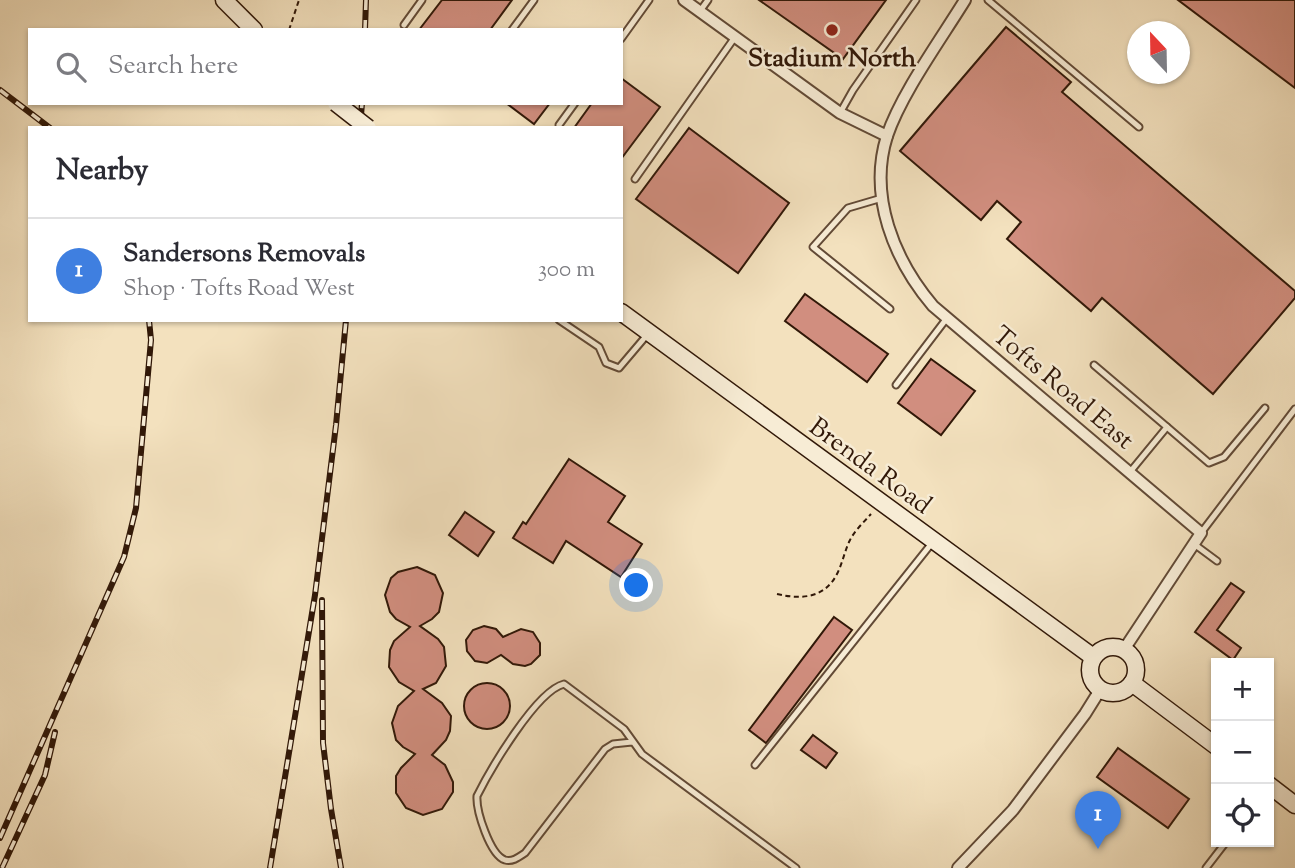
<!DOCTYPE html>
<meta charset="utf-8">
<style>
body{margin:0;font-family:"Sorts Mill Goudy",serif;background:#f2f2f3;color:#2b2b33}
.controls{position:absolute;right:21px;bottom:21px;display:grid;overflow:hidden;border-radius:0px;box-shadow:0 2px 5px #0004}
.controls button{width:63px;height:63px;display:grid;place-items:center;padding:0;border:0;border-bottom:2px solid #e1e1e2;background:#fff;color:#2b2b33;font:35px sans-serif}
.compass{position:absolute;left:1127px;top:21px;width:63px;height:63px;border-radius:50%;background:#fff;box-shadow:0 2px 5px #0004;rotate:338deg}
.you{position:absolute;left:637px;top:586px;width:24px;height:24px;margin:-18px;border:5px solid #fff;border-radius:50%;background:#1a73e8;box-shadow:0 0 0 10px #1a73e833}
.badge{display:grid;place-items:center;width:46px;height:46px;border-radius:50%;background:#0f766e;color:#fff;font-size:23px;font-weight:700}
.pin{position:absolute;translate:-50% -58px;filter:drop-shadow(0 2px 4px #0008)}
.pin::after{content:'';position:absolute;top:37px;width:24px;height:21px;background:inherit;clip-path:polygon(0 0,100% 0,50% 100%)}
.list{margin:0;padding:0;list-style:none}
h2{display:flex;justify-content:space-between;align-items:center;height:91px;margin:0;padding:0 28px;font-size:30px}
h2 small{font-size:23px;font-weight:400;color:#7c7c81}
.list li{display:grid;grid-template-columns:46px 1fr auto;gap:21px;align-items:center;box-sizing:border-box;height:105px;padding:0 28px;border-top:2px solid #e1e1e2}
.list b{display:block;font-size:26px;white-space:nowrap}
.list p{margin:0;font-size:23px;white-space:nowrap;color:#7c7c81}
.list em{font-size:23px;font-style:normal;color:#7c7c81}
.icon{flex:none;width:38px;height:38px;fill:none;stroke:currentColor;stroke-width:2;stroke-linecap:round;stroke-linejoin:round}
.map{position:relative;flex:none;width:1295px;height:868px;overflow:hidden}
.search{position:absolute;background:#fff;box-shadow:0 2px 5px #0004;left:28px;top:28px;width:595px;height:77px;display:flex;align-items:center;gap:18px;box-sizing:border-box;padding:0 24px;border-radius:0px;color:#7c7c81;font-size:26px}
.panel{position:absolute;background:#fff;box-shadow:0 2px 5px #0004;left:28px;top:126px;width:595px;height:196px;border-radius:0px}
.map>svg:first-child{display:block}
.building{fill:#d18e7f;stroke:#311808;stroke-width:2}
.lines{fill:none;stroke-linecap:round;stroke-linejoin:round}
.lane-casing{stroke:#624a36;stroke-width:9}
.street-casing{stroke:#624a36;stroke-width:14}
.secondary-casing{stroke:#311808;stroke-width:19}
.path{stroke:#311808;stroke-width:2;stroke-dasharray:5 3.5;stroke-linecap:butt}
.lane{stroke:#f7ecd5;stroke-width:5}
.street{stroke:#f7ecd5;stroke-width:10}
.secondary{stroke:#f7ecd5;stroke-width:16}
.rail-casing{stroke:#311808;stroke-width:6}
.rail{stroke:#f7ecd5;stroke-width:3.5;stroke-dasharray:10;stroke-linecap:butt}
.secondary-bridge-casing{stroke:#311808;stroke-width:19;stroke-linecap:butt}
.secondary-bridge{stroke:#f7ecd5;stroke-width:16}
.poi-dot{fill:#8f2418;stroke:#f7ecd5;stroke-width:2.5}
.labels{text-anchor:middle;stroke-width:5;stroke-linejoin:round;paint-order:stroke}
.poi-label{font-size:26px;font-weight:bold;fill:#311808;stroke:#f7ecd5}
.street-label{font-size:26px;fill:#311808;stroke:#f7ecd5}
</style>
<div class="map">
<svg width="1295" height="868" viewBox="0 0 1295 868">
<rect width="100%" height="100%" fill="#f3e1be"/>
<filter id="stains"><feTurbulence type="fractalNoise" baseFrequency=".00286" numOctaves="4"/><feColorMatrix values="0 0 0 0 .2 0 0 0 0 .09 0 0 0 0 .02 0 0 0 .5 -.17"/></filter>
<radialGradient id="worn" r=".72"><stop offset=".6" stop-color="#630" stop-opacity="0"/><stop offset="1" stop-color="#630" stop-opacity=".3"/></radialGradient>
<g class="building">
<path d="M442 0H512L490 30H419Z"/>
<path d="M759 0H886L843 59Z"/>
<path d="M1178 0H1295V88Z"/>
<path d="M1006 27 1071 82 1062 92 1295 291V298L1213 394 1102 298 1091 311 1007 239 1021 222 997 201 981 220 900 151Z"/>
<path d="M621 78 660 107 621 159V128H574L592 103H621Z"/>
<path d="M506 103H550L534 124Z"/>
<path d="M689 128 789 203 738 273 636 199Z"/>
<path d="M805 294 888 354 867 382 785 321Z"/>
<path d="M931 359 975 391 941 435 898 403Z"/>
<path d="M569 459 625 496 608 522 642 544 621 577 566 541 553 563 513 538 523 522 526 524Z"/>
<path d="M465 512 494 532 478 556 449 535Z"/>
<path d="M417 567 435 575 443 593 439 612 432 619 420 626 438 639 444 647 446 666 436 683 423 689 442 703 451 716 450 731 446 740 432 755 445 765 453 782V792L442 809 423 815 406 808 396 793V776L401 768 415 754 403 747 396 740 392 723 398 706 414 691 399 682 389 667 390 650 394 641 410 627 396 619 390 612 385 595 391 578 398 572Z"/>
<path d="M1231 583 1244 592 1217 630 1241 648 1233 660 1195 632Z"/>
<path d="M834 617 852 630 766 743 749 730Z"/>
<path d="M484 626 496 629 503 637 521 629 533 632 540 643V655L531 664 525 666 513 664 501 655 487 663 475 661 467 651 466 640 473 630Z"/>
<circle cx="487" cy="706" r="23"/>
<path d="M813 735 837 753 826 768 801 750Z"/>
<path d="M1118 748 1189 799 1168 828 1097 777Z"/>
</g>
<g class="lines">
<defs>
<g id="lane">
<path d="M988 0 1139 127"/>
<path d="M700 11 708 0"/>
<path d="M404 25 422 0"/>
<path d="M512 30 534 0"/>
<path d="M621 39 649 0"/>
<path d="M840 113 853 90 916 0"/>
<path d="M559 125 575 103"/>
<path d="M635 179 735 37"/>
<path d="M882 198 848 208 813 247 890 309"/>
<path d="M559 320 599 347 606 363 619 368 647 335"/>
<path d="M1094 365 1167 427 1130 472"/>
<path d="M896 385 947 318"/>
<path d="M1167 427 1209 463 1224 457 1265 408"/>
<path d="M1201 533 1295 409"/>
<path d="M1194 544 1217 561"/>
<path d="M632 742 613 744 605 749 525 853C519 857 513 862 505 860 490 855 476 811 477 796 490 770 536 691 564 684L624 729 642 754 796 868"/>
<path d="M755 765 932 543"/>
<path d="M1206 868 1226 842"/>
</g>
<g id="street">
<path d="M684 0 840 113 887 136"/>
<path d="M965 0C941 39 901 94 887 136 868 196 894 260 933 306L1201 533 1125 648"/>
<path d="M958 868 1013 810 1085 714 1100 690"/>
</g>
<g id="secondary">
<path d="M224 0 254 30"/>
<path d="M621 312 1093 657"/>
<circle cx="1113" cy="670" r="23"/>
<path d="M1132 683 1216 746"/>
<path d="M1269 785 1295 805"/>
</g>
</defs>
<use href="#lane" class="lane-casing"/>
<use href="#street" class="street-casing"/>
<use href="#secondary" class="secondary-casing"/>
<g class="path">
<path d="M289 30 299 0"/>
<path d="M777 594C802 600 826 598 838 572 843 561 845 550 850 540 855 530 864 522 871 514"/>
</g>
<use href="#lane" class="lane"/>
<use href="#street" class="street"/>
<use href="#secondary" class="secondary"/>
<defs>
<g id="rail">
<path d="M365 30 366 0"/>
<path d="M0 90 50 128"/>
<path d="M360 128 362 103"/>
<path d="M322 600 323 743 331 809 341 868"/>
<path d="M0 838 124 557 136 508 151 340 149 320"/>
<path d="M2 868 45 775 55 732"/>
<path d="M270 868 315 595 336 425 346 320"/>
</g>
</defs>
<use href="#rail" class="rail-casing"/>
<use href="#rail" class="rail"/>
<defs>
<path id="secondary-bridge" d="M336 103 368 128"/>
</defs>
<use href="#secondary-bridge" class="secondary-bridge-casing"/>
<use href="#secondary-bridge" class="secondary-bridge"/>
</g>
<circle class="poi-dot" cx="832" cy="30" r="7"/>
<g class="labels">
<g class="poi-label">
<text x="832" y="66">Stadium North</text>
</g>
<g class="street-label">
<text transform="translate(1064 387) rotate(40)" y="9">Tofts Road East</text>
<text transform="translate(871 465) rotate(36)" y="9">Brenda Road</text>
</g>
</g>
<rect width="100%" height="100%" filter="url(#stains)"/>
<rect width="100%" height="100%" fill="url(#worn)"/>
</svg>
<div class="controls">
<button>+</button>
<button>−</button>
<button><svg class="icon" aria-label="locate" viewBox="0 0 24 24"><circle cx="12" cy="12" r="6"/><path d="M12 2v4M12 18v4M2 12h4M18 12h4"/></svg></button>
</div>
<svg class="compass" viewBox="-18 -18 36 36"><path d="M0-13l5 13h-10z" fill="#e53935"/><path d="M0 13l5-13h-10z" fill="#7c7c81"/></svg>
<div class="you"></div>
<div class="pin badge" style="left:1098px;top:849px;background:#3f7fe0">1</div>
<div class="search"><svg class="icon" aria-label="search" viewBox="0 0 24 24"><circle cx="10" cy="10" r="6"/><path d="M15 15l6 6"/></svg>Search here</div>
<section class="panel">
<h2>Nearby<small></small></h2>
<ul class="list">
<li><span class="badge" style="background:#3f7fe0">1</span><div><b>Sandersons Removals</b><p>Shop · Tofts Road West</p></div><em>300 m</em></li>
</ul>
</section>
</div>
